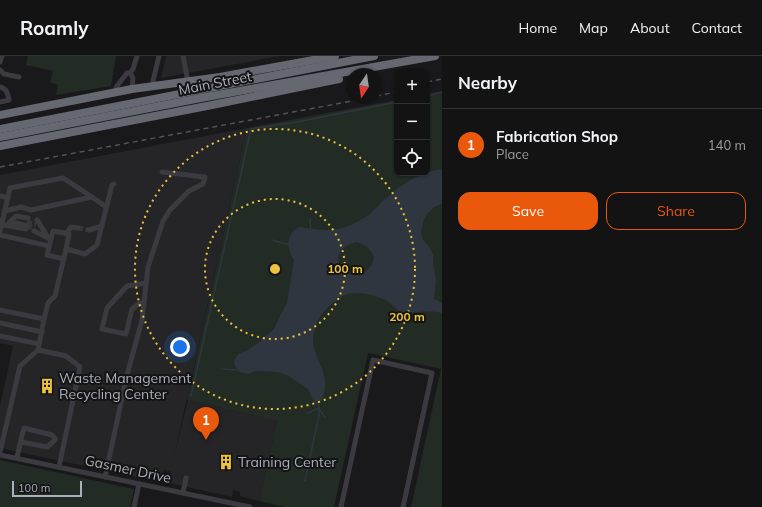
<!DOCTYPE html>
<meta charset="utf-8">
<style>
body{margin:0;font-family:Mulish,sans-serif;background:#1c1c1d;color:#f1f3f6}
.controls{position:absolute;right:12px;top:12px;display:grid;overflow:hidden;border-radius:8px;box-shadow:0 1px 3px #0004}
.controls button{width:36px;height:36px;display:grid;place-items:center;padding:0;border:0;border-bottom:1px solid #323234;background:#131314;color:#f1f3f6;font:20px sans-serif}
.compass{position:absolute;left:346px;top:12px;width:36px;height:36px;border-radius:50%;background:#131314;box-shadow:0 1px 3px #0004;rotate:193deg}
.scale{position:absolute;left:12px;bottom:10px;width:70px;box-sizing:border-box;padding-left:4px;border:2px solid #acafba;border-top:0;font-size:11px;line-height:14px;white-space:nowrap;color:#acafba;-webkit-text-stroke:3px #141416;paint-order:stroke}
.you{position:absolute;left:180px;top:291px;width:14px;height:14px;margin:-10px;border:3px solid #fff;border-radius:50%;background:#1a73e8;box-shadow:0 0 0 6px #1a73e833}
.badge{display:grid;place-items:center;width:26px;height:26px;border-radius:50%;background:#ea580c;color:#fff;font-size:13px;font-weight:700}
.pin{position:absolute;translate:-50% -33px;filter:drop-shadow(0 1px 2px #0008)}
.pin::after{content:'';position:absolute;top:21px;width:14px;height:12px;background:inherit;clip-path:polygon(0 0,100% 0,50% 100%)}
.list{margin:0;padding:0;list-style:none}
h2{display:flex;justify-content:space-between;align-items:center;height:52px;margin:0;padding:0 16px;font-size:17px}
h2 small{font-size:13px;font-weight:400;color:#9d9ea0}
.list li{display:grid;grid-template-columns:26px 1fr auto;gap:12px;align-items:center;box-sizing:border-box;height:72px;padding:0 16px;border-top:1px solid #323234}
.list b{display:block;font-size:15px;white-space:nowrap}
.list p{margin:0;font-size:13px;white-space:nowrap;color:#9d9ea0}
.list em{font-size:13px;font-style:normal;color:#9d9ea0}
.actions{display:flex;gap:8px;padding:12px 16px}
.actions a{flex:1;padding:9px 0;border:1px solid #ea580c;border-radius:12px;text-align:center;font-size:14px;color:#ea580c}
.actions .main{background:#ea580c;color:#fff}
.icon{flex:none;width:22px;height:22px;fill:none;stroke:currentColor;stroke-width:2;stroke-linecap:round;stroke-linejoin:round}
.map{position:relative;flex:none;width:442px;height:451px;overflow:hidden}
header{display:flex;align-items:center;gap:24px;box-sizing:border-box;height:56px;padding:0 20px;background:#131314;border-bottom:1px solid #323234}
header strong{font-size:19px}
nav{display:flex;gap:22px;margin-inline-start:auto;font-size:14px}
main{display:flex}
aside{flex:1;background:#131314}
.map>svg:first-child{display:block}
.built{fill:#252528}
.green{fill:#232b25}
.water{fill:#2f363f;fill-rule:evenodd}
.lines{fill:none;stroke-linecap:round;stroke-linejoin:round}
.stream{stroke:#2f363f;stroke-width:1.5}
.minor-tunnel{stroke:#36373b;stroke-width:5;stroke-dasharray:5 2.5;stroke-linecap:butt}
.minor{stroke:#3a3a40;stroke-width:5}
.highway{stroke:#666871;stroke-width:8}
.rail{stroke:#515259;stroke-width:1.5;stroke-dasharray:5 4;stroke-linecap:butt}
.ring{fill:none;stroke:#eec43e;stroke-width:2;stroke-dasharray:2 4}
.labels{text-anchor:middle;stroke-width:4;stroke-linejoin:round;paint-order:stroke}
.street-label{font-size:14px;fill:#acafba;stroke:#141416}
.poi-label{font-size:14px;fill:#acafba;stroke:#141416;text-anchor:start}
.centre{fill:#eec43e;stroke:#141416;stroke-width:2}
.ring-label{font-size:12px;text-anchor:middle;font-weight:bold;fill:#eec43e;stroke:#141416;stroke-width:4;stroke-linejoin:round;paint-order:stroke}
</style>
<header>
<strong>Roamly</strong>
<nav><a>Home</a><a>Map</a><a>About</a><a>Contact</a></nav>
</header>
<main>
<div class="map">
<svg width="442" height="451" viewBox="0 0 442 451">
<rect width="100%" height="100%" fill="#19191b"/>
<g class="built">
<path d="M166 0H280L161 22Z"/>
<path d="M247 72 173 405 188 344 277 365 259 445 240 440V436L233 434 232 441 169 427 171 416 164 414 161 423 159 426 111 416V405L104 404 100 413 65 406 0 392V350L13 290 0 287V119Z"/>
</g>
<g class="green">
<path d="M28 0H116L111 30 56 39 58 29 50 27 53 15 26 9Z"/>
<path d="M442 35V451H411L441 313 368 297 334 451H285L259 445 277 365 187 344 247 72 397 44V117H427V38Z"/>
<path d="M0 404 134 433 130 451H0Z"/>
</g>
<path class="water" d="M442 113V148L434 151 426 159 423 166 421 177 423 184 430 192 433 199V207L436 224 434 243 442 247V257C429 254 416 256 403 258 397 254 391 247 384 243 380 242 376 240 372 239 364 237 352 236 345 239 336 243 322 256 318 264 315 270 313 279 313 285 313 292 317 300 319 306 326 320 328 332 320 347L317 348 313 344 308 333 287 319 278 316 255 315 248 318 240 316 235 310 234 304 238 298 248 294 258 287 274 273 281 258 287 247 294 204C289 196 285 186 292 177 293 174 297 173 299 171 314 173 328 176 342 172 352 170 362 163 370 158 375 153 380 147 385 143 401 128 421 116 442 113ZM357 186C366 189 378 197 372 208 370 211 368 214 366 215 361 218 355 218 350 218 331 206 336 191 357 186Z"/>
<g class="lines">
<g class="stream">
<path d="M427 40 442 36"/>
<path d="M310 163 311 175"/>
<path d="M272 184 290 189"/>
<path d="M407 266 409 256"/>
<path d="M221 313 239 314"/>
<path d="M191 340 251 73 297 66 397 46"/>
<path d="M319 353 325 361"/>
<path d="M308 357 319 352 318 347"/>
<path d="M305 425 319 359V352"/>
</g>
<g class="minor-tunnel">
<path d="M27 166 36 168"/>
<path d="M27 170 35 172"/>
<path d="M78 172 89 174"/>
</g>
<g class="minor">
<path d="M183 0 188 26"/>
<path d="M0 6 2 0"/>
<path d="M0 14 4 18 19 21"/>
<path d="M130 17 133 13 137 0"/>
<path d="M156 30 153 25 159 0"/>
<path d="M0 31C7 33 8 38 9 44L0 46"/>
<path d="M114 37 117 30 127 17H130L133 22 132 33"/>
<path d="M0 140 8 142"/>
<path d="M5 155 21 151 31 154 92 141 106 151"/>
<path d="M37 164 38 165 48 182"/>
<path d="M4 169 26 173"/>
<path d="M7 169 16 160 28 162"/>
<path d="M12 170 16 167 27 170"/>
<path d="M89 174 102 170"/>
<path d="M0 175 10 132 63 122 92 141"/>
<path d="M34 175 48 182"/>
<path d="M66 178 71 171 78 172"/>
<path d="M0 179 49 190"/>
<path d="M64 203 47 199 53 175 69 178 66 193"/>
<path d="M144 248 140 247 132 253 126 278 102 273 107 252 127 230 146 227"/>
<path d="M0 254 44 263 38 294"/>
<path d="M44 263 48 247 55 240 66 193 85 198 97 189 112 129 114 128"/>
<path d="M0 267 42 276"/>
<path d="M0 280 39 288"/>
<path d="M0 396 20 310 38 294 66 300 80 311 59 411"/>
<path d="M0 399 250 451"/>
<path d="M17 402C19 392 21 382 24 372L52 379 55 382V384L47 391 21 386"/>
<path d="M105 421 127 319 142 264 148 211 163 165 170 154 189 135 203 128 205 121 162 116"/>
<path d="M183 437 186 422"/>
<path d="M134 451 139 428"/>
<path d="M341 451 373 304 432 317 403 451"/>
</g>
<g class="highway">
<path d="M0 59 132 33 220 21 335 0"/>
<path d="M0 73 374 0"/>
<path d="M0 81 206 41 435 0"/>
<path d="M0 90 212 49 339 23"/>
</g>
<g class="rail">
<path d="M427 26 442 23"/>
<path d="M376 40 397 36"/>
<path d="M0 111 368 42"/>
</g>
</g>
<g class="ring">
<circle cx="275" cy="213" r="70"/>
<circle cx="275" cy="213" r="140"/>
</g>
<defs>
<symbol id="building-bare" viewBox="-9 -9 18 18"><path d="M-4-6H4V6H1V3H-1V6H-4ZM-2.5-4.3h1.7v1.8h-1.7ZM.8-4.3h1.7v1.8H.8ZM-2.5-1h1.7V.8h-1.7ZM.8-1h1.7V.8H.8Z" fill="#eec43e" stroke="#141416" stroke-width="2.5" paint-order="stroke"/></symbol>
</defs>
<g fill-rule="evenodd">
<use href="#building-bare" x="36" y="319" width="22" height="22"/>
<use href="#building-bare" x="215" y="395" width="22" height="22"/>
</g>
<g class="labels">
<g class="street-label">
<text transform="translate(215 27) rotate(-11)" y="5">Main Street</text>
<text transform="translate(128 413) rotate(12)" y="5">Gasmer Drive</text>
</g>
<g class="poi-label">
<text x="59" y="327">Waste Management<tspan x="59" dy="16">Recycling Center</tspan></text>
<text x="238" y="411">Training Center</text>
</g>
</g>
<circle cx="275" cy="213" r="6" class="centre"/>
<g class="ring-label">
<text x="345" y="217">100 m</text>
<text x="407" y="265">200 m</text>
</g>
</svg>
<div class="controls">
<button>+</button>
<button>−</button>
<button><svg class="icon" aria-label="locate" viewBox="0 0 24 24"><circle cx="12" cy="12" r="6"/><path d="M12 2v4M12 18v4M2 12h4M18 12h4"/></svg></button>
</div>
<svg class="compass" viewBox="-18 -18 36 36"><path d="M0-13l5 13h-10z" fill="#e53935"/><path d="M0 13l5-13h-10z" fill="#9d9ea0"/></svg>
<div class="scale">100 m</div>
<div class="you"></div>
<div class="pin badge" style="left:206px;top:384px">1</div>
</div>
<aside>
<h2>Nearby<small></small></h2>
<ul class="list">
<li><span class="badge">1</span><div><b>Fabrication Shop</b><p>Place</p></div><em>140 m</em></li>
</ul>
<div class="actions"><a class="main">Save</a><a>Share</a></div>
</aside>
</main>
